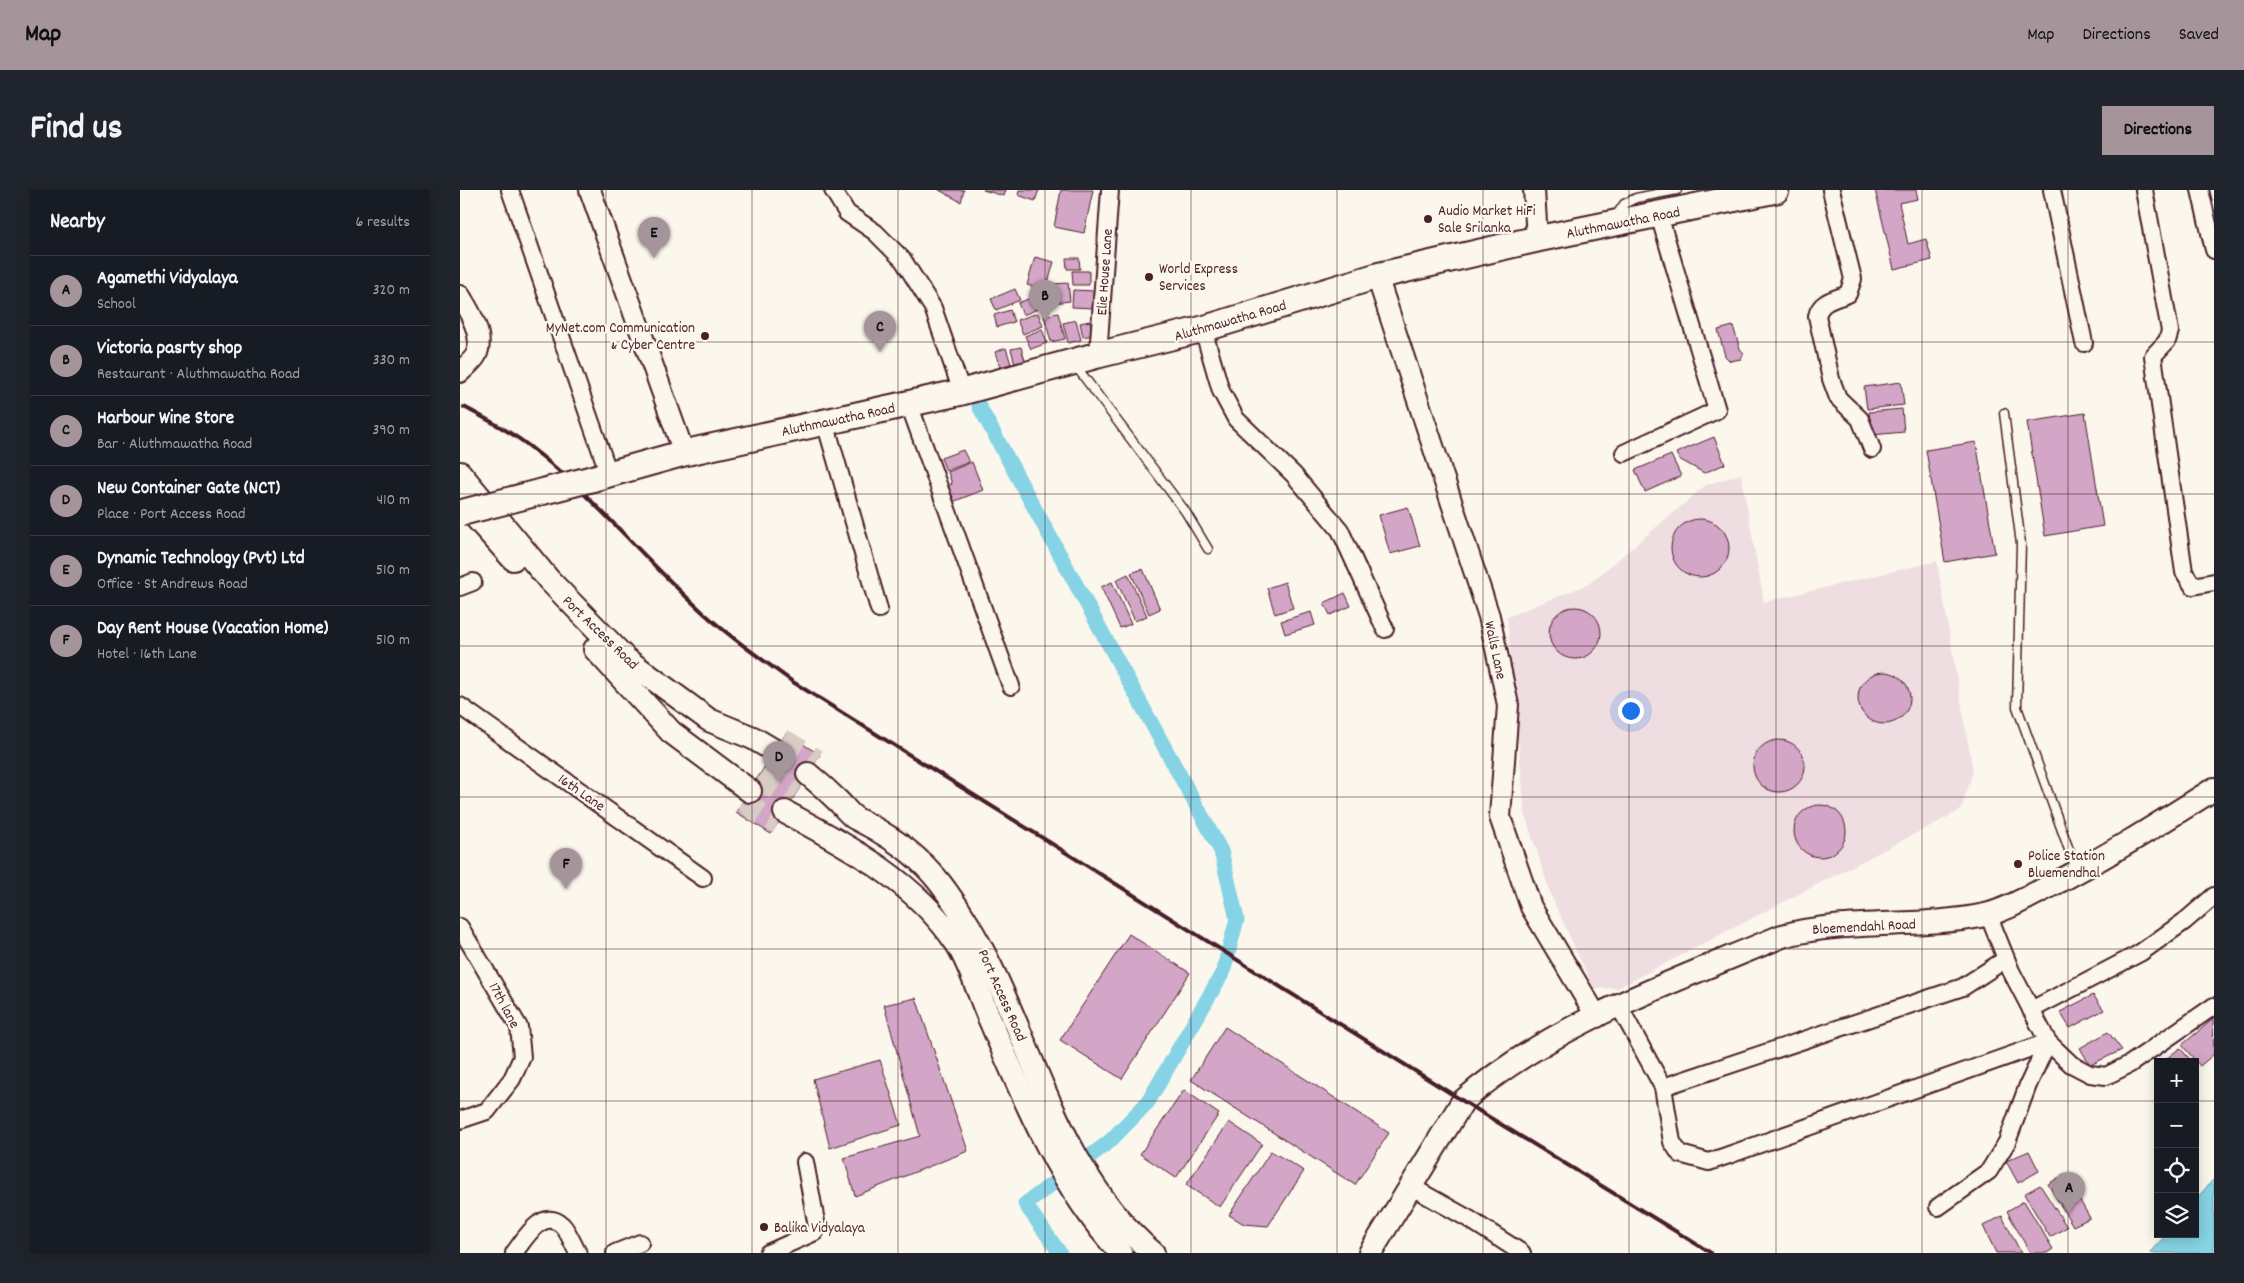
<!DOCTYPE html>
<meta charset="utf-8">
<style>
body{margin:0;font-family:Dekko,sans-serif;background:#20242c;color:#f1f3f6}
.controls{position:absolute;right:15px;bottom:15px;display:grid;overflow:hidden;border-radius:0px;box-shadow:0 2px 12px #0003}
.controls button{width:45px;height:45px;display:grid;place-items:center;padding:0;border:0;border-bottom:1px solid #363941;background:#171b24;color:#f1f3f6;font:25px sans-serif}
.you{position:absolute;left:1170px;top:520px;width:18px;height:18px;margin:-12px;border:4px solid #fff;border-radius:50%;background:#1a73e8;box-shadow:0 0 0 8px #1a73e833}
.badge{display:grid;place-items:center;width:32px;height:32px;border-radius:50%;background:#a6949b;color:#111;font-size:16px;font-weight:700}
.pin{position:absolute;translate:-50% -41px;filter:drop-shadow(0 1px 2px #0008)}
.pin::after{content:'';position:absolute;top:26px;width:18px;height:15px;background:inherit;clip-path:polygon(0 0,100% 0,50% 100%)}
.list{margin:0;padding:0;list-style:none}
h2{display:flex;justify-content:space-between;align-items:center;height:65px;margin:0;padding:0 20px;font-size:21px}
h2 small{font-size:16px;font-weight:400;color:#9ea1a6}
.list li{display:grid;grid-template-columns:32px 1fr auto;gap:15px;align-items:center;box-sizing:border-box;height:70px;padding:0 20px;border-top:1px solid #363941}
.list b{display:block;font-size:19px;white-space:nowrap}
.list p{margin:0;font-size:16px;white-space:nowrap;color:#9ea1a6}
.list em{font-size:16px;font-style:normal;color:#9ea1a6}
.icon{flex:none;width:28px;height:28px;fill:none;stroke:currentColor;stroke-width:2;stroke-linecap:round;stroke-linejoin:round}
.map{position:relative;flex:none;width:1754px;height:1063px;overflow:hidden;border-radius:0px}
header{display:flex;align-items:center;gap:30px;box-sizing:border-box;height:70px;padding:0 25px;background:#a6949b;color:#111}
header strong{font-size:24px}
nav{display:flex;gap:28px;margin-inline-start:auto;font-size:18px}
.intro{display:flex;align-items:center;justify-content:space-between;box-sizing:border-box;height:120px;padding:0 30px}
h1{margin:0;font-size:35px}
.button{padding:12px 22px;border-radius:0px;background:#a6949b;color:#111;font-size:18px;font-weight:700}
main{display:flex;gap:30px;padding:0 30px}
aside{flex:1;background:#171b24;border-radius:0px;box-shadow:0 2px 12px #0003}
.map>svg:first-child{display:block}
.built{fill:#efdee1}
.water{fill:#85d3e4;stroke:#6d8b9a}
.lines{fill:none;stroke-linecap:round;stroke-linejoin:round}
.canal{stroke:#85d3e4;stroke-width:15}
.building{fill:#d3a5c6;stroke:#4a1f2b}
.secondary-tunnel{stroke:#d8ccc5;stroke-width:22;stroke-dasharray:22 11;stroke-linecap:butt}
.service-casing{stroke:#4a1f2b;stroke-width:11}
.minor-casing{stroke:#4a1f2b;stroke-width:20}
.tertiary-casing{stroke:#4a1f2b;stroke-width:24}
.secondary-casing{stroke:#4a1f2b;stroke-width:26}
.primary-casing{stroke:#4a1f2b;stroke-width:29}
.service{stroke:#fbf7ec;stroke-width:8}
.minor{stroke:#fbf7ec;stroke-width:16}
.tertiary{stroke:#fbf7ec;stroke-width:20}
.secondary{stroke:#fbf7ec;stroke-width:22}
.primary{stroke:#fbf7ec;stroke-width:25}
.rail{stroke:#4a1f2b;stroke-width:4}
.primary-bridge-casing{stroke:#4a1f2b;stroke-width:29;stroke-linecap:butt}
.primary-bridge{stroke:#fbf7ec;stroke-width:25}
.grid{fill:none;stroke:#4a1f2b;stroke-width:1;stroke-opacity:0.55}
.poi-dot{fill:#4a1f2b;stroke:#fbf7ec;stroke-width:2}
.labels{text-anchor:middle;stroke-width:4.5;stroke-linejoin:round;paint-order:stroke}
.poi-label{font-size:15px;fill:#4a1f2b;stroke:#fbf7ec;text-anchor:start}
.street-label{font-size:15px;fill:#4a1f2b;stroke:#fbf7ec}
</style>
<header>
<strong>Map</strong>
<nav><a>Map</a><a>Directions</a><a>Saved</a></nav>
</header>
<div class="intro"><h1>Find us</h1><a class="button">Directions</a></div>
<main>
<aside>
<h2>Nearby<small>6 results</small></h2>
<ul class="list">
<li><span class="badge">A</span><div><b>Agamethi Vidyalaya</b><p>School</p></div><em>320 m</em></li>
<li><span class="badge">B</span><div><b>Victoria pasrty shop</b><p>Restaurant · Aluthmawatha Road</p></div><em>330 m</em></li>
<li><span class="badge">C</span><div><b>Harbour Wine Store</b><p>Bar · Aluthmawatha Road</p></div><em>390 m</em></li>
<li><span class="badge">D</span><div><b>New Container Gate (NCT)</b><p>Place · Port Access Road</p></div><em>410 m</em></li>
<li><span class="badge">E</span><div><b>Dynamic Technology (Pvt) Ltd</b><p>Office · St Andrews Road</p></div><em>510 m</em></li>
<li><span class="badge">F</span><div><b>Day Rent House (Vacation Home)</b><p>Hotel · 16th Lane</p></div><em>510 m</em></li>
</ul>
</aside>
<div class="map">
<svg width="1754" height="1063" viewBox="0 0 1754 1063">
<rect width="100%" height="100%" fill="#fbf7ec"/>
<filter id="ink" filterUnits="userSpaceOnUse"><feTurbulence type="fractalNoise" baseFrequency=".02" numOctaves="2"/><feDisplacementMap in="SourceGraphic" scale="10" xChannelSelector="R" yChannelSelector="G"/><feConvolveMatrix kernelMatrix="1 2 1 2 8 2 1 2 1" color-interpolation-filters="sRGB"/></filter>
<g filter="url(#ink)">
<path class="built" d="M1281 284 1304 412 1477 371 1513 581 1501 620 1158 798 1134 799 1092 708 1065 625 1047 427 1129 394 1246 295Z"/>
<path class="water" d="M1754 989V1063H1689L1707 1044H1735V1010Z"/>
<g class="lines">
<path class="canal" d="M519 216 761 661 777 729 763 782 688 912 649 952 565 1014 600 1063"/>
</g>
<g class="building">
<path d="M479 0H504L501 12Z"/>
<path d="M523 0H546L544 6Z"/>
<path d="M559 0H579L575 11 558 5Z"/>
<path d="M601 0H633L624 43 594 37Z"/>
<path d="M1415 0H1456L1458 9 1439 13 1448 54 1466 49 1472 70 1434 79Z"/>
<path d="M575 67 594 72 586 100 567 95Z"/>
<path d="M606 68H619L620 79H607Z"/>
<path d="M612 81H629V95H613Z"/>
<path d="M608 93 610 111 593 113 592 94Z"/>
<path d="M555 99 560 110 536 120 531 109Z"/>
<path d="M613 100 635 101 634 118 612 117Z"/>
<path d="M573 107 578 119 563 125 558 113Z"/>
<path d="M550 120 554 132 537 137 534 125Z"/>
<path d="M578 123 583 136 563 144 557 130Z"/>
<path d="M598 123 605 149 591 152 584 126Z"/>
<path d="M616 130 621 150 608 153 603 133Z"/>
<path d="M630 131 632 145 623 147 620 133Z"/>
<path d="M1273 136 1280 159 1284 163 1281 169 1270 171 1265 166 1258 140Z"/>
<path d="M582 139 587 153 571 159 565 146Z"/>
<path d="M561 157 565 171 555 174 551 159Z"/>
<path d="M546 158 551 174 540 177 535 162Z"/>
<path d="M1441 192 1444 215 1407 219 1404 197Z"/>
<path d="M1442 219 1444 242 1412 245 1409 222Z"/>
<path d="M1625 223 1643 336 1585 346 1567 232Z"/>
<path d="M1254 247 1265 274 1244 283 1219 269 1216 263Z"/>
<path d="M1516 252 1535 363 1485 372 1466 260Z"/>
<path d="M503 260 509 272 486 281 481 268Z"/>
<path d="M1211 265 1221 286 1185 302 1175 280Z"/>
<path d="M512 272 523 300 490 313 484 297 492 294 488 282Z"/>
<path d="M948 317 960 356 930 364 919 325Z"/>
<circle cx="1240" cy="358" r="29"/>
<path d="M683 379 700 419 689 424 671 383Z"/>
<path d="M668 384 687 426 675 431 656 390Z"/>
<path d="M652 392 671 434 660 438 641 397Z"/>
<path d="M825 392 833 418 815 424 807 398Z"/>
<path d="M885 403 891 416 870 425 864 413Z"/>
<circle cx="1115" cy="443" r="26"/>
<path d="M851 422 855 435 825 444 821 431Z"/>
<circle cx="1424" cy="508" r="26"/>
<path d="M326 543 360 565 311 644 276 622Z"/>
<circle cx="1319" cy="576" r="26"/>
<circle cx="1360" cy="641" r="26"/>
<path d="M669 744 730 783 662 889 600 850Z"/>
<path d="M1633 805 1644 820 1610 838 1600 822Z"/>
<path d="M456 808 508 961 395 1006 384 968 460 946 424 815Z"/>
<path d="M1753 829 1754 864 1740 876 1722 855Z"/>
<path d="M765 837 929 943 895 995 731 890Z"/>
<path d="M1648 842 1662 860 1630 875 1620 858Z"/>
<path d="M1720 858 1732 872H1709L1706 869Z"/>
<path d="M420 870 441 935 370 958 353 889Z"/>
<path d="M724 900 759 924 716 988 680 964Z"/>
<path d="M769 932 802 954 760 1017 726 995Z"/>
<path d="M811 961 844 981 808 1036 784 1034 769 1025Z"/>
<path d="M1569 961 1579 981 1558 993 1546 971Z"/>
<path d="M1605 984 1630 1028 1613 1036 1588 994Z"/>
<path d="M1580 995 1607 1037 1590 1047 1564 1004Z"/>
<path d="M1564 1011 1593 1059 1587 1063H1570L1547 1021Z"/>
<path d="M1542 1026 1561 1063H1536L1523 1036Z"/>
</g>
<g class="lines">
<g class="secondary-tunnel">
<path d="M322 549 357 570"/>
<path d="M307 574 341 596"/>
<path d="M298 588 332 610"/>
<path d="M284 610 300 624 318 633"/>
</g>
<defs>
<g id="service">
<path d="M1156 26 1164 14 1176 8 1217 0"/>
<path d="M615 175 725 321 748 359"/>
<path d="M1544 223 1561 354 1557 517 1616 679"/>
</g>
<g id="minor">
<path d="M50 0 149 284"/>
<path d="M373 0 387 23 415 42 443 70 473 118 502 202"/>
<path d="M1371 0 1393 89 1388 104C1375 109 1360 111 1357 126L1371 189 1378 208 1400 229 1412 259"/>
<path d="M1592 0 1624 153"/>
<path d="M1684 0 1710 141 1707 151 1693 166 1724 382 1733 396 1754 392"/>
<path d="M1740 0 1754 60"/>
<path d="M743 139 761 201 776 229 834 285 880 340 925 439"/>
<path d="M638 165 650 0"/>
<path d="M449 214 551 496"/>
<path d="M365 232 419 419"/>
<path d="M1164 263 1257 220 1199 25"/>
<path d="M0 397 13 392"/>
<path d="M0 516 243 688"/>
<path d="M1528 724 1551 781 1588 852 1611 874 1630 884 1646 886 1670 874 1754 816"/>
<path d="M0 737 59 837 62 867 52 889 27 921 0 930"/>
<path d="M1159 816 1203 897 1503 797 1546 769"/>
<path d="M1571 820 1680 763 1725 731 1754 706"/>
<path d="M1203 897 1212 952 1220 964 1249 972 1588 852"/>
<path d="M950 996 1009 1029 1062 1063"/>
<path d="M1478 1017 1529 981 1547 952 1568 895 1588 852"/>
<path d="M54 1063C64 1050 82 1017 102 1035 109 1042 113 1055 118 1063"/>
<path d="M155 1063 180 1053"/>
<path d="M308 1063 355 1042 357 1037 345 972"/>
</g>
<g id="tertiary">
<path d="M130 0 224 263"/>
<path d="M1074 0 1077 49"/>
<path d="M917 86 1029 426 1048 515 1040 627 1071 717 1137 827"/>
<path d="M0 106C10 122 25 147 16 165 13 171 5 177 0 182"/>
</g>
<g id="secondary">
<path d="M0 283 89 390 166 469 249 530 293 548 315 561"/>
<path d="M0 310 53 369"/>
<path d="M135 459 211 542 290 601"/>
<path d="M348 584C359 593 369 602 379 612 384 617 389 624 395 628 404 633 413 637 422 643 446 657 470 678 486 701 569 813 583 970 693 1063"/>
<path d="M325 622C387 655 456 692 497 754 511 776 519 806 530 830 564 910 601 999 661 1063"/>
<path d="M910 1063 1003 911C1090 834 1216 791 1322 746 1388 728 1458 739 1525 725 1547 720 1568 707 1588 697 1645 668 1700 633 1754 599"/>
</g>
<path id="primary" d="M131 289 224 263 502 202 638 165 743 139 917 86 1077 49 1316 0"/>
</defs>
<use href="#service" class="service-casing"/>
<use href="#minor" class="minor-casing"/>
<use href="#tertiary" class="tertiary-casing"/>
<use href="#secondary" class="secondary-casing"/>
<use href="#primary" class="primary-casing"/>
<use href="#service" class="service"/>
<use href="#minor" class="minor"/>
<use href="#tertiary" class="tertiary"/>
<use href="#secondary" class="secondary"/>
<use href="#primary" class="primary"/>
<path class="rail" d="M4 217C26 229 49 240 69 256 130 303 178 362 234 414 264 443 299 467 333 492L1003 911 1251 1063"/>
<defs>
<path id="primary-bridge" d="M0 323 131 289"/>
</defs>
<use href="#primary-bridge" class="primary-bridge-casing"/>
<use href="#primary-bridge" class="primary-bridge"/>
</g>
</g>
<path class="grid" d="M146 0V1063M292 0V1063M438 0V1063M585 0V1063M731 0V1063M877 0V1063M1023 0V1063M1169 0V1063M1316 0V1063M1462 0V1063M1608 0V1063M0 152H1754M0 304H1754M0 456H1754M0 607H1754M0 759H1754M0 911H1698M1735 911H1754"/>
<g class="poi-dot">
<circle cx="968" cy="29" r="5"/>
<circle cx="689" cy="87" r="5"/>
<circle cx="245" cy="146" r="5"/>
<circle cx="1558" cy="674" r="5"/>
<circle cx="304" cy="1037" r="5"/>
</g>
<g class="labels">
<g class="poi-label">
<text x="978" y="25">Audio Market HiFi<tspan x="978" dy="17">Sale Srilanka</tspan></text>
<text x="699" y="83">World Express<tspan x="699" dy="17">Services</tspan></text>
<text x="235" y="142" text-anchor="end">MyNet.com Communication<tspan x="235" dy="17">&amp; Cyber Centre</tspan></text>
<text x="1568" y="670">Police Station<tspan x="1568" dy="17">Bluemendhal</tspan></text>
<text x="314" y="1042">Balika Vidyalaya</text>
</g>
<g class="street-label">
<text transform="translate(1163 32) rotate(-11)" y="5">Aluthmawatha Road</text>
<text transform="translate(644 82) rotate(-86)" y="5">Elie House Lane</text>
<text transform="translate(770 130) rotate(-16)" y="5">Aluthmawatha Road</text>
<text transform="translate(378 229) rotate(-12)" y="5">Aluthmawatha Road</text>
<text transform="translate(141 442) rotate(44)" y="5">Port Access Road</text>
<text transform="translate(1036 460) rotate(78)" y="5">Walls Lane</text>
<text transform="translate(122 602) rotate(35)" y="5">16th Lane</text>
<text transform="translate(1404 736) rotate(-3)" y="5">Bloemendahl Road</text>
<text transform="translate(543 805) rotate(66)" y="5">Port Access Road</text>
<text transform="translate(45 815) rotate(62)" y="5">17th lane</text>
</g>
</g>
</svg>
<div class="controls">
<button>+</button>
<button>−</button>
<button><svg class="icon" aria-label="locate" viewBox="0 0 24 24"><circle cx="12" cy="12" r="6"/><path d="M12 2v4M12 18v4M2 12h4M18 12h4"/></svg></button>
<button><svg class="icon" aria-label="layers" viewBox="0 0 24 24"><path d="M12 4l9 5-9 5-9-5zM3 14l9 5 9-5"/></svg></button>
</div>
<div class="you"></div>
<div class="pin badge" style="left:1609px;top:1023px">A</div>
<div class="pin badge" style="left:585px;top:131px">B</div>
<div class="pin badge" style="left:420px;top:162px">C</div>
<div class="pin badge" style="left:319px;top:592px">D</div>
<div class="pin badge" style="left:194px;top:68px">E</div>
<div class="pin badge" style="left:106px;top:699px">F</div>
</div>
</main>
